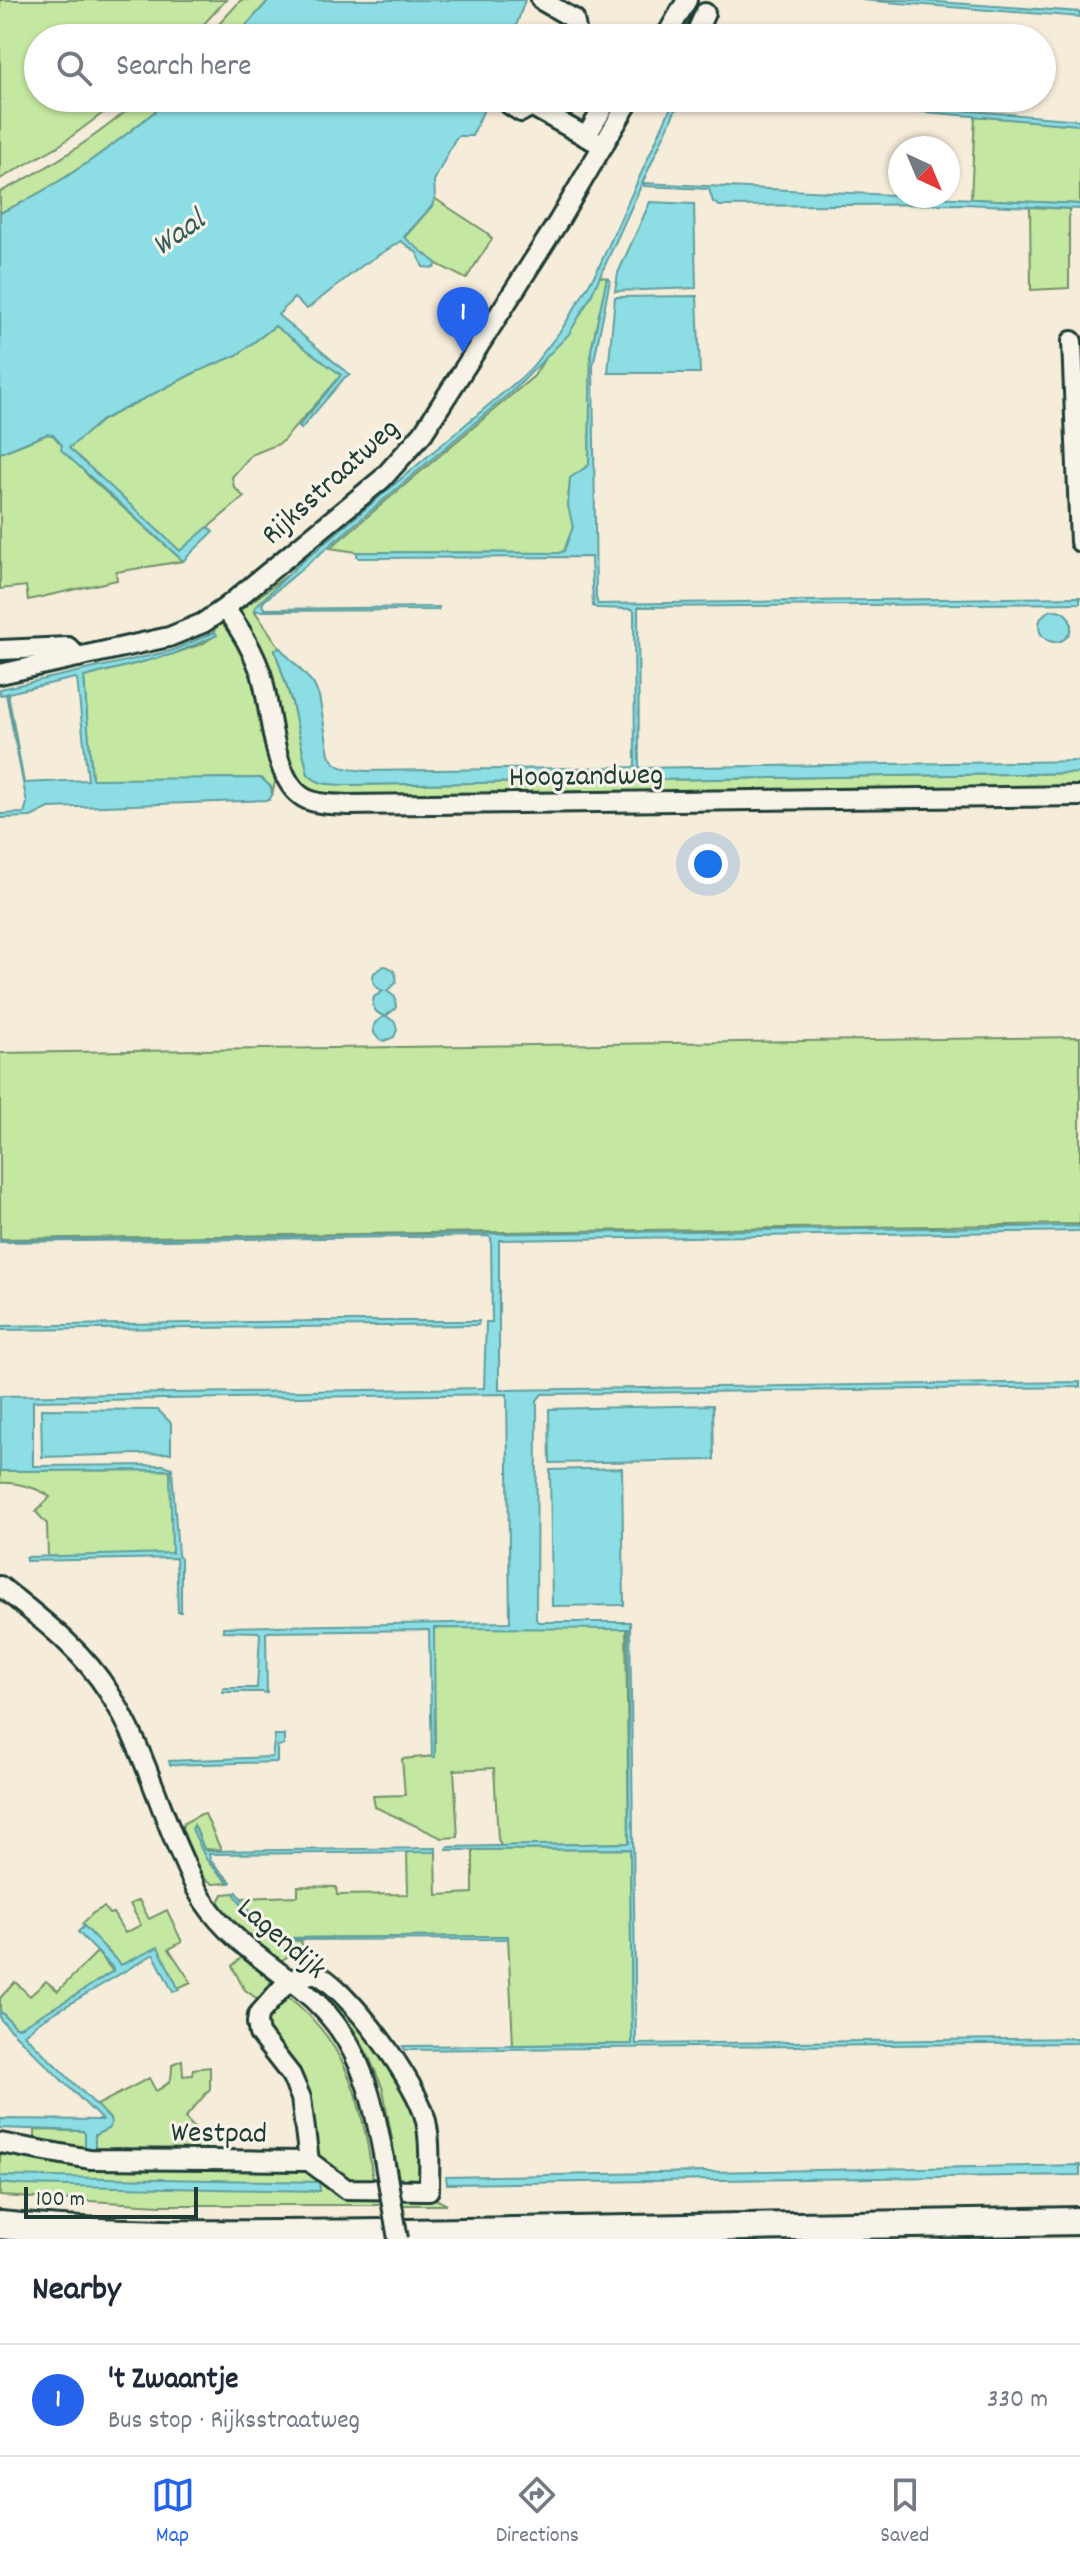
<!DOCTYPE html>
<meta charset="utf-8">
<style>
body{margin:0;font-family:Dekko,sans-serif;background:#f2f2f3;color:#1f2937}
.compass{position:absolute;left:888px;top:136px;width:72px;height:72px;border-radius:50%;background:#fff;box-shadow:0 2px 6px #0004;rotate:136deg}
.scale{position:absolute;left:24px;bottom:20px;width:174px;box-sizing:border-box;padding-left:8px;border:4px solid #1f3d34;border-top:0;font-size:22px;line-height:28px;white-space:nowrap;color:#1f3d34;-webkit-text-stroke:6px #f7f3e8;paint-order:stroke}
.you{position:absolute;left:708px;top:864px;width:28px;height:28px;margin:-20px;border:6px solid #fff;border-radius:50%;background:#1a73e8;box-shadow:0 0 0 12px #1a73e833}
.badge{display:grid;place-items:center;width:52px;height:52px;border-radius:50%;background:#2563eb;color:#fff;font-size:26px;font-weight:700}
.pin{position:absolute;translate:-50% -66px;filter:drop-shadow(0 2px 4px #0008)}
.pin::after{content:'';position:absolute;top:42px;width:28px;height:24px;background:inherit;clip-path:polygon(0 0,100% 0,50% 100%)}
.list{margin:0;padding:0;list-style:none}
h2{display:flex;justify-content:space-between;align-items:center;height:104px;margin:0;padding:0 32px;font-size:34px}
h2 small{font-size:26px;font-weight:400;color:#747a83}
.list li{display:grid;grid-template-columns:52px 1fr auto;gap:24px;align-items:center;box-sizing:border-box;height:112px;padding:0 32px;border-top:2px solid #e0e1e3}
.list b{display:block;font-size:30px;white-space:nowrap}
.list p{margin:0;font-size:26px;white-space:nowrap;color:#747a83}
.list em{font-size:26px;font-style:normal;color:#747a83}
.icon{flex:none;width:44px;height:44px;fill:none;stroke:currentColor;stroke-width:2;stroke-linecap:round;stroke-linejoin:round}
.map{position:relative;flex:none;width:1080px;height:2239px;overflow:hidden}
.search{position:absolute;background:#fff;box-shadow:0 2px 6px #0004;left:24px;right:24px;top:24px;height:88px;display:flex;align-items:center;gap:20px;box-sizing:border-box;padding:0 28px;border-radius:44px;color:#747a83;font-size:30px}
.sheet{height:216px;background:#fff}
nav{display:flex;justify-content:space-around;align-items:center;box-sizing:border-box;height:112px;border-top:2px solid #e0e1e3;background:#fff;font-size:22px;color:#747a83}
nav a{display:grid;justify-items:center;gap:4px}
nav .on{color:#2563eb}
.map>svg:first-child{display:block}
.green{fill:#c4e7a1;stroke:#72926a;stroke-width:2}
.water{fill:#8cdee4;stroke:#609e9e;stroke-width:2;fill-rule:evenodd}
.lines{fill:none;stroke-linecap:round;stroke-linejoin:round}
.minor-casing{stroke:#1f3d34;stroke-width:24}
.highway-casing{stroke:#1f3d34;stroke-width:32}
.minor{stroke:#f7f3e8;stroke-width:18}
.highway{stroke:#f7f3e8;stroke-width:26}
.minor-bridge-casing{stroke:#1f3d34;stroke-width:24;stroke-linecap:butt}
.minor-bridge{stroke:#f7f3e8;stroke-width:18}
.labels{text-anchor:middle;stroke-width:6;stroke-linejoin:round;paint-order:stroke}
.street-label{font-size:30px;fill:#1f3d34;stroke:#f7f3e8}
.water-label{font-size:32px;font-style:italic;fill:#355d57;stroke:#f7f3e8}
</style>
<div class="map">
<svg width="1080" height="2239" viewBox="0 0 1080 2239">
<rect width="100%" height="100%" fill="#f6ecda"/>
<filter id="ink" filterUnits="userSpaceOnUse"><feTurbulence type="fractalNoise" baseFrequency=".0125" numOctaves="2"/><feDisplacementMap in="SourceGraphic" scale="16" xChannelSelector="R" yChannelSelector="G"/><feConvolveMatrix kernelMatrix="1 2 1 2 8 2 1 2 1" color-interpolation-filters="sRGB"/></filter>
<g filter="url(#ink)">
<g class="green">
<path d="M0 0H226L191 38H38V98H123L60 145 0 179Z"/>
<path d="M241 0H269L235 38H206Z"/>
<path d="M142 98H171C119 142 62 185 0 213V192C50 168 100 134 142 98Z"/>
<path d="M975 116 1080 125V204L971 199Z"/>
<path d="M434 198 486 232 492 239 466 279 437 264 404 238 432 206Z"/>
<path d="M1030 207 1069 209V288L1031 290Z"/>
<path d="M595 275 607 278 591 351 589 465 570 482 568 498 573 527 564 551 559 553 357 552 330 548 534 376Z"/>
<path d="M275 326 342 375 281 443 251 455 232 477 234 487 244 497 180 551 68 448 102 420 194 373 237 355Z"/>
<path d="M48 434 53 435 90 478 183 561 116 572 117 580 28 600 26 586 0 589V453Z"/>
<path d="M286 576 254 610 280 648 275 651 292 703 308 774 347 785 1080 773V788L347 800 316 796 297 784 238 612Z"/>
<path d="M226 621 258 679V705L276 778 272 795 271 787 261 778 92 780 84 677 173 654 202 644 216 635 213 629Z"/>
<path d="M1080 1037V1224L0 1239V1053Z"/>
<path d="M170 1470 174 1550 169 1554 48 1557 47 1524 36 1512 50 1497C40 1488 14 1482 0 1483V1471Z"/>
<path d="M626 1627 629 1843 501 1846 498 1839 494 1768 454 1770 458 1837 442 1838 375 1807 373 1796 405 1795 402 1759 435 1756 433 1630 435 1628Z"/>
<path d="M201 1814H205L221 1850 204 1849 195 1826 209 1863 229 1883 213 1884 204 1878 181 1830 184 1823Z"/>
<path d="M630 1849 632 2044 513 2045 508 1936 286 1938 260 1928 241 1898 298 1896V1886L336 1887 337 1895 408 1894 407 1852H436L437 1895 473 1893V1850Z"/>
<path d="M234 1893C256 1927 257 1939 301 1941L303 1947 282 1960 273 1959 230 1924 219 1902 223 1894Z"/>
<path d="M139 1900 149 1919 167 1910 182 1942 169 1949 191 1982 178 1988 158 1948 121 1965 82 1924 93 1913 104 1907 109 1914 113 1913 125 1933 141 1925 130 1904Z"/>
<path d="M97 1952 113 1971 76 1995 20 2027H16L0 2011V1998L15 1982 30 1996 46 1981 58 1991Z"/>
<path d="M242 1957 271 1981 260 2001 244 1989 232 1966Z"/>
<path d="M311 1977 369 2029 421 2122 425 2184H400L383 2089 369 2057 354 2029 311 1988 309 1980Z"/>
<path d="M282 1992C351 2042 363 2108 374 2187H356L319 2163 307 2127 265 2039V2010Z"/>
<path d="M182 2060 183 2076 192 2075 193 2069 210 2067V2089L185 2118 201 2135 207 2155 95 2152V2135L110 2119 97 2105 149 2078 156 2091C172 2082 172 2082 172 2064Z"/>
<path d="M35 2130 83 2131 85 2134V2152L35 2145Z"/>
<path d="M0 2151 313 2169 321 2176 432 2197 447 2205H160L0 2196Z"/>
</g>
<g class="water">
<path d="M269 0H525L512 38H235Z"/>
<path d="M861 0H909L1080 12V17Z"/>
<path d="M171 98H489L472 136H459L455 139 434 181 435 197 432 206 404 237 437 264 434 268 423 267 417 253 401 241 363 265 307 309 294 298 278 315 350 375 345 377 301 429 298 427 341 375 275 326 237 355 194 373 102 420 69 448 180 551 208 527 213 532 183 561 61 450 62 445 53 435 47 434 0 453V213C62 185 119 142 171 98Z"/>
<path d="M754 98H814L1080 120V125Z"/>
<path d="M672 105 676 109 591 296 569 334 516 388 264 601 262 605 265 609 439 607 438 610 256 611 255 607 296 567 528 372 562 329 598 269Z"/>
<path d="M644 183 1080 204V209L964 204 720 206 713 202 709 189 644 186Z"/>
<path d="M650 202 694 204 696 288 615 291 618 273Z"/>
<path d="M607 278 610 280 593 366 596 598 598 604 1080 597V603L638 607 639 768 1080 761V773L347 785C332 784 319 786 308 774L292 703 275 650 280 648 313 683 319 696 329 754C335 770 350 769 366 771L635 767 634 611 632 609 597 608 593 606 591 557 359 558 357 556V552L559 553 564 551 573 527 568 506 570 478 589 465 591 351Z"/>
<path d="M697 296 700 373H608L615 297Z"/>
<circle cx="1055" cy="626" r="16"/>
<path d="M215 632 217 635 213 637 173 654 84 677 92 779 261 778 271 787 272 795 269 800 49 808 31 817 0 818V814L24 813 27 803 6 694 0 695V689L171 651ZM75 678 77 679 88 780 24 783 8 693Z"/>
<path d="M384 966C393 967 398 974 396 983L387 991 395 997 396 1008 386 1016 395 1022 397 1030 394 1037 384 1041C375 1038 371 1031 375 1023L384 1016C375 1013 371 1007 374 997L383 991C375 988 371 982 374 973Z"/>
<path d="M1080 1226V1231L499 1240V1390L1080 1382V1387L542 1394 537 1400 536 1619 538 1622H630L636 2044 1080 2038V2043L405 2050 403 2046 632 2044 630 1849 447 1850V1847L629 1843 628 1629 434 1628 435 1757H432L429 1630 268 1632 266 1633 267 1693 262 1692H223V1688H257L260 1634 258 1632 223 1631V1627L510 1622 507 1394 33 1401V1466L164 1465 172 1468 178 1555 181 1559V1612H178L176 1558 26 1561V1557L172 1553 170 1470 0 1471V1396L484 1388 486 1322H492L491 1238 488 1236 0 1242V1240Z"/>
<path d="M318 1321H479L478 1325 0 1330V1326Z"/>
<path d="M713 1405 714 1460 550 1463 549 1409Z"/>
<path d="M41 1409 158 1410 171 1423V1453L42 1457Z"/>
<path d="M622 1468 624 1605 552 1606 550 1470Z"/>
<path d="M275 1735H284V1745L277 1746V1762L170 1765 169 1761 272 1757Z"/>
<path d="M194 1825 204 1849 207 1851 436 1848V1852L209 1854 210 1860 231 1882 229 1883 206 1859 192 1829Z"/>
<path d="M237 1892 260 1928 286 1938 508 1936V1939L284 1940 259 1932 234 1893Z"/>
<path d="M84 1926 121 1965 158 1947 179 1990 173 1992 154 1955H152L39 2022 24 2034 110 2119 111 2124 108 2129 95 2135V2152H85V2134L83 2131 0 2128V2119L102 2120 0 2019V2011L16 2027H20L76 1995 113 1971V1968L78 1932Z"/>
<path d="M1080 2165V2175L447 2184 446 2177Z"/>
<path d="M0 2176 319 2182 320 2191 20 2185 0 2183Z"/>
</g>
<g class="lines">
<defs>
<g id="minor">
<path d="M541 0 574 19 576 29"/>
<path d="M665 38 687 0"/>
<path d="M694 38 705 13"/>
<path d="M536 98 531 106 603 146"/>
<path d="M510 105 521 112 531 106"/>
<path d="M586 137 609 98"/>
<path d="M1072 341 1080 542"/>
<path d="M225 608C239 627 253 651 261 673 271 706 272 774 300 795 312 805 332 804 347 805L1080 796"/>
<path d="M0 650 68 647 78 657"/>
<path d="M0 674 169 637 203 623 225 608 382 479 423 433 558 222 631 98"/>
<path d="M0 1586C38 1617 81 1648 108 1691 139 1738 155 1794 177 1846 185 1864 192 1883 203 1900 228 1938 266 1962 301 1989 358 2033 372 2093 384 2159"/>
<path d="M0 2143 90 2159 309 2161 346 2189 429 2190C429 2167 431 2144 426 2121 418 2084 349 1989 315 1973L289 1980 258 2015 257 2023 259 2034 291 2075 301 2098 309 2161"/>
</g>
<g id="highway">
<path d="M0 2225C127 2238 255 2234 382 2233"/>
<path d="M408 2233 1080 2221"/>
</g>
</defs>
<use href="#minor" class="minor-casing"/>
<use href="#highway" class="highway-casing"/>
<use href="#minor" class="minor"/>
<use href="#highway" class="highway"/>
<defs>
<path id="minor-bridge" d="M384 2159 398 2239"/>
</defs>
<use href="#minor-bridge" class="minor-bridge-casing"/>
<use href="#minor-bridge" class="minor-bridge"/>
</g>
</g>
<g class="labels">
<g class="street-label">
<text transform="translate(329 480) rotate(-42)" y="10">Rijksstraatweg</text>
<text transform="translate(586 774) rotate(-1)" y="10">Hoogzandweg</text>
<text transform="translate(283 1937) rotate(41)" y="10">Lagendijk</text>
<text transform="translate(219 2131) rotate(1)" y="10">Westpad</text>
</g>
<g class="water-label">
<text transform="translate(177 231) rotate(-35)" y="11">Waal</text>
</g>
</g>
</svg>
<svg class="compass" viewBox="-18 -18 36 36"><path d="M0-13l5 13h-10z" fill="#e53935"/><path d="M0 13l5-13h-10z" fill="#747a83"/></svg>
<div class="scale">100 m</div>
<div class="you"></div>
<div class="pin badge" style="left:463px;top:353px">1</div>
<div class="search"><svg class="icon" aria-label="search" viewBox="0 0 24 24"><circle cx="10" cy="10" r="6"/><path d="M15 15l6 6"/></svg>Search here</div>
</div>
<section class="sheet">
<h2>Nearby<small></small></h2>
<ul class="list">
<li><span class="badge">1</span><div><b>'t Zwaantje</b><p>Bus stop · Rijksstraatweg</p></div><em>330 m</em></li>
</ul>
</section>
<nav>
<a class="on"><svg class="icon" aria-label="map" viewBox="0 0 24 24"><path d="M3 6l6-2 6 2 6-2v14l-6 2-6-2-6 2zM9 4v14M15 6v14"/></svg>Map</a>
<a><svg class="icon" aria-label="directions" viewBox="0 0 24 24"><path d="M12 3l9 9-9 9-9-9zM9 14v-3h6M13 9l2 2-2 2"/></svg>Directions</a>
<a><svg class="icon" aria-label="saved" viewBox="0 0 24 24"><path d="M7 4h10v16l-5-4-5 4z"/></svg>Saved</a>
</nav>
